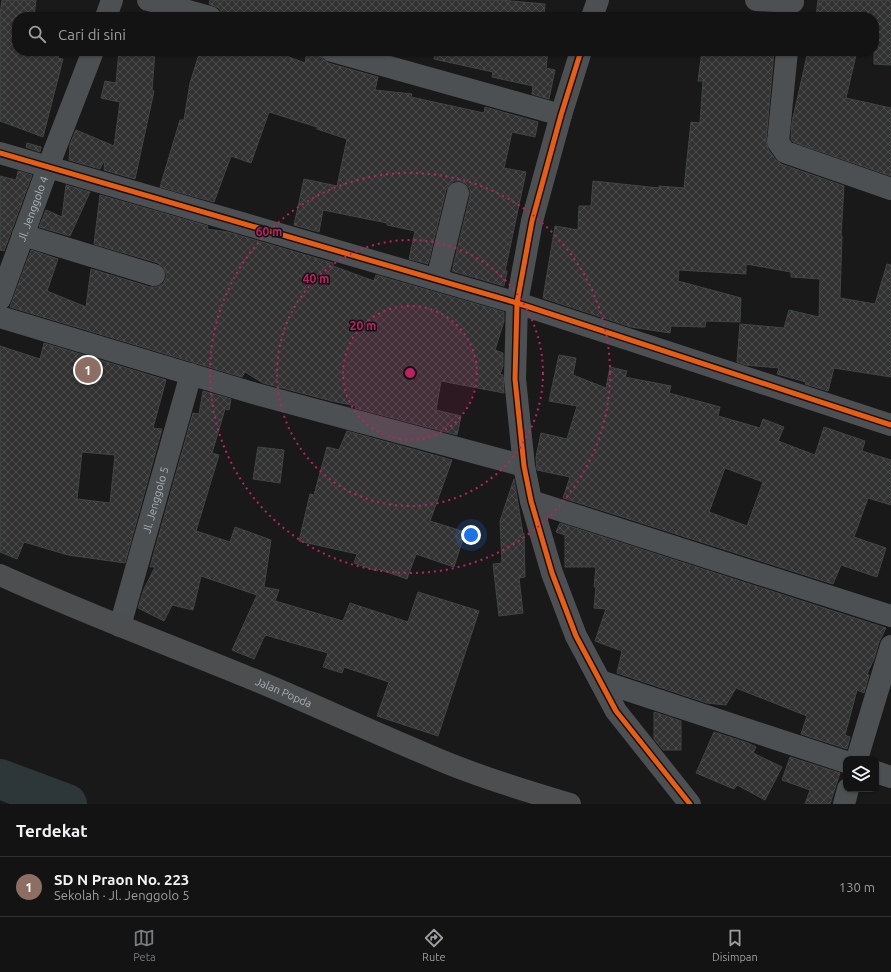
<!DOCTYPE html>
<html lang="id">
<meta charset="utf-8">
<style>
body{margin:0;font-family:Ubuntu,sans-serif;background:#202021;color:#f1f3f6}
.controls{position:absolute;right:12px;bottom:12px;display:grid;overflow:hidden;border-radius:8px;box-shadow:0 1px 3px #0004}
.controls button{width:36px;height:36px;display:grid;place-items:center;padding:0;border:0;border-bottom:1px solid #323233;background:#131313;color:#f1f3f6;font:20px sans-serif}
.you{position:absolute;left:471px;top:535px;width:14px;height:14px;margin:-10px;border:3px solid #fff;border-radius:50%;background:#1a73e8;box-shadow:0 0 0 6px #1a73e833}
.badge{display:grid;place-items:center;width:26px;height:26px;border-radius:50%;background:#787d81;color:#fff;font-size:13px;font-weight:700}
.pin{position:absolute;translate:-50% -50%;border:2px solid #fff;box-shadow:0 1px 4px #0006}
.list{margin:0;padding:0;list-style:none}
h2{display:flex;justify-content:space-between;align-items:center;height:52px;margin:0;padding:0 16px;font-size:17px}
h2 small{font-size:13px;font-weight:400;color:#9d9ea0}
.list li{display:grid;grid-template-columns:26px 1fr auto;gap:12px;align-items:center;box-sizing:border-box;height:60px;padding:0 16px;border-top:1px solid #323233}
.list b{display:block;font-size:15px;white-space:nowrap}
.list p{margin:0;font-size:13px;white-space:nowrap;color:#9d9ea0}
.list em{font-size:13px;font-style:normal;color:#9d9ea0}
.icon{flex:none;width:22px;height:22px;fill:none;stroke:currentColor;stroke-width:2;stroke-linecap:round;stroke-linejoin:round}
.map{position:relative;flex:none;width:891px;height:804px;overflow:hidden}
.search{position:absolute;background:#131313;box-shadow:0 1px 3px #0004;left:12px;right:12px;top:12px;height:44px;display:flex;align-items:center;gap:10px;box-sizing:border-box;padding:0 14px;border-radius:16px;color:#9d9ea0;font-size:15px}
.sheet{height:112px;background:#131313}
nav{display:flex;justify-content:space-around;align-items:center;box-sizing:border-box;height:56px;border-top:1px solid #323233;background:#131313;font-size:11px;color:#9d9ea0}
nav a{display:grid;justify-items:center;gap:2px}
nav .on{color:#787d81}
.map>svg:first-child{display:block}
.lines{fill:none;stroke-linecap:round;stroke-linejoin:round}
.river{stroke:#2d373a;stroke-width:40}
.building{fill:url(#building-cross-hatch);stroke:#414445;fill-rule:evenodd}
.minor{stroke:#4d5052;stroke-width:22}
.tertiary{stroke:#4d5052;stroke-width:22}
.secondary{stroke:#4c4e50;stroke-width:22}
.cycleway-casing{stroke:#131315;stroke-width:8}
.cycleway{stroke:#e95d12;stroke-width:5}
.ring{fill:none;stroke:#c12060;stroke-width:2;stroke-dasharray:2 4}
.labels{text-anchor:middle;stroke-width:3;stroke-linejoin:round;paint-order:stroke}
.street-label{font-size:11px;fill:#abb3b9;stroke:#131315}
.centre{fill:#c12060;stroke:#131315;stroke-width:2}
.ring-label{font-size:12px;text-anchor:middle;font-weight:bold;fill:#c12060;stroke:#131315;stroke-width:3;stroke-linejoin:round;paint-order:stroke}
</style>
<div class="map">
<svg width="891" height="804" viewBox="0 0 891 804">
<defs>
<pattern id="building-cross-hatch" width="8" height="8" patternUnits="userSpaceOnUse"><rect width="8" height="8" fill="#323233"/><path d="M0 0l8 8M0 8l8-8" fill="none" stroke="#4d4d4e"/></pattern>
</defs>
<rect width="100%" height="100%" fill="#191919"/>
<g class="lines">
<path class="river" d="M0 779 67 804"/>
</g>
<g class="building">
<path d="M2 0H36L34 17H17V51H60L58 58 63 59 43 137 0 121V14Z"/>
<path d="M210 0H500L545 4 544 17H493L469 12 468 17H222V13L219 8 209 4Z"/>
<path d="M818 0H891V65L874 64V17H816Z"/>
<path d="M119 51H155L152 90 154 91 135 179 104 170 105 159 100 169 69 160 70 144 76 130 114 146 120 102 101 98 105 81 116 83Z"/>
<path d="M200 51H273L305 63 307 51H320L323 59 328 63 378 77 375 90 412 94 411 97 484 113 485 107 538 122 535 137 512 132 504 168 526 172 505 271H507L504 286 452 271 470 196V189L466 184 461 181H454L449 185 446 190 428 264 409 259 415 231 387 225V223L323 210 319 232 294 225 304 179 337 186 347 139 317 129V127L269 112 251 163 231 156 214 202 160 187 180 120H184L190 83Z"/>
<path d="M435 51H548L546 68 555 70 549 99 532 94 533 86 492 77 493 72 434 59Z"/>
<path d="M702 51H774L766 141 768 149 775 159 781 164 844 186 841 236H842L840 298 875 304 887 264 891 265V377L834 368 828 391 805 384 806 382 777 374 779 368 746 365 737 362 740 324 784 328 789 310 819 317 820 279 791 277V272L746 264V274L679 270 678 281 741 298 740 322 706 321 705 327 671 326 670 333 631 327 543 298 555 226 578 230 579 206H591L593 181 659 188V186L684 188 691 122 700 123 703 81H698Z"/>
<path d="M808 51H857L846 98 891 108V176L793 142 791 139 792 122Z"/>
<path d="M27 143 41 147 40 152 26 147Z"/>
<path d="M18 171 32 175 4 251 0 250V176L16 180Z"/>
<path d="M66 185 90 192 70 236 39 227 46 210 62 217Z"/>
<path d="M100 195 208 226 207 229 228 232 333 263V266L374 281 376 275 504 312V321L495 350 503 353V366L500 374 503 375 504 393 441 381 436 410 461 416 457 435 355 408 356 406 332 401 263 383 245 372 242 377 10 307 31 250 58 259 47 291 86 307 91 269 150 287H157L163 284 166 278V273L163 267 158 263 94 244Z"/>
<path d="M44 343 166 380 153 428 162 429 125 563 68 555 24 542 17 559 0 552V346L40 359ZM82 452 115 455 110 503 77 499Z"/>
<path d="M559 355 576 358 573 375 606 388 610 367 627 371 625 377 671 386 669 393 720 407 718 416 760 428 763 419 784 427 778 441 815 455 824 427 865 441 862 451 891 460V505L868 498 854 537 886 548 877 577 841 565 833 584 563 498 570 477 537 470 536 457 541 433 567 439 577 406 549 401ZM725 468 763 482 747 526 709 512Z"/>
<path d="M203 391 231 399 229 410 225 409 212 453 219 455 196 531 230 542 235 527 271 540 264 587 279 590 275 601 343 621 350 603 408 622 418 592 479 611 438 736 377 716 389 682 344 667 342 673 323 667 328 653 265 635 254 659 232 650 257 595 201 576 193 610 172 605 164 621 138 608 144 589 155 567H150L193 413 199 414Z"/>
<path d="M347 431 452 460 430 521 465 532 454 567 416 554 407 579 378 569 377 571 354 563 357 554 299 541 310 494 314 495 327 447 339 450Z"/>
<path d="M258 447 284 450 280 483 253 479Z"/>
<path d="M514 479 523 534 524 533 525 577 519 578 523 613 499 616 493 564 502 563 500 521Z"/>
<path d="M560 523 886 628 879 642 874 659 867 674 869 675 864 693 857 690 845 735 850 737 847 749 801 734 807 716 736 688 726 705 707 703 617 673 622 651 595 641 606 609 594 608 596 587H594L596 567H565V535L556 532Z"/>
<path d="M654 712 681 721V750H663L654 739Z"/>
<path d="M714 732 748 743 756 747 753 753 782 767 765 800 737 785 734 789 696 773Z"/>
<path d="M790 757 840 773 830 804H805L810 790 782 780Z"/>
</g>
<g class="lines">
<g class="minor">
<path d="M148 0 210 17"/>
<path d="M756 0 793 2"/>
<path d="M106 17 112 0"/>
<path d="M332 51 561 115"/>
<path d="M787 51 778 142 785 152 891 189"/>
<path d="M0 153 517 303 891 425"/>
<path d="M23 235 154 275"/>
<path d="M437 279 458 193"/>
<path id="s1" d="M0 299 48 167 93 51"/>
<path d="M0 317 253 393 524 466"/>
<path d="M531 501 891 616"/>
<path id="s2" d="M120 626 191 374"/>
<path d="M600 681 846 762"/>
<path d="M857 759 891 646"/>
<path d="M876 772 891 777"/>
<path d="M844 804 848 789"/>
</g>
<g class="tertiary">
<path d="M592 17 598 0"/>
<path d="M581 51 561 115 532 221 517 303 515 379 524 466 531 501 552 573 576 636 616 711 690 804"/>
</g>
<path class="secondary" id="s3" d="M0 575C90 616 183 650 274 688 332 713 389 739 447 763 487 779 529 792 570 804"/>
<defs>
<g id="cycleway">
<path d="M581 51 561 115 532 221 517 303 515 379 524 466 531 501 552 573 576 636 616 711 690 804"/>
<path d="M0 153 517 303 891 425"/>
</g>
</defs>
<use href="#cycleway" class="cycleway-casing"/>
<use href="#cycleway" class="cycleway"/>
</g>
<circle cx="410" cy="373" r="67" fill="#c12060" fill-opacity=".12"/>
<g class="ring">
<circle cx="410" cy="373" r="67"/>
<circle cx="410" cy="373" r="133"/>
<circle cx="410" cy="373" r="200"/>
</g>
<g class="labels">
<g class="street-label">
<text dy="4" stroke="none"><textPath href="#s1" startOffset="96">Jl. Jenggolo 4</textPath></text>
<text dy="4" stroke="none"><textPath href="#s2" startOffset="131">Jl. Jenggolo 5</textPath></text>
<text dy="4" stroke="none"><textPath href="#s3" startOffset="307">Jalan Popda</textPath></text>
</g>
</g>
<circle cx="410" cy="373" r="6" class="centre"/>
<g class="ring-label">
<text x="269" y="236">60 m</text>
<text x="316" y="283">40 m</text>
<text x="363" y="330">20 m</text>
</g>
</svg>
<div class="controls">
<button><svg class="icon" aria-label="layers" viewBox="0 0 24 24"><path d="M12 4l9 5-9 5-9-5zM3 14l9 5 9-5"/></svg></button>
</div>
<div class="you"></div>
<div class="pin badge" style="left:88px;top:370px;background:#8d6e63">1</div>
<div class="search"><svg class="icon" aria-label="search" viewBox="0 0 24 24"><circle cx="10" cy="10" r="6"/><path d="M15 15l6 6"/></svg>Cari di sini</div>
</div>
<section class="sheet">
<h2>Terdekat<small></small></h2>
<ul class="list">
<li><span class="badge" style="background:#8d6e63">1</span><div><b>SD N Praon No. 223</b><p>Sekolah · Jl. Jenggolo 5</p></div><em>130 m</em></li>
</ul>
</section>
<nav>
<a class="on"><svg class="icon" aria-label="map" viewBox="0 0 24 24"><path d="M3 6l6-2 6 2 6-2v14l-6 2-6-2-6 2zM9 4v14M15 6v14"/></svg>Peta</a>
<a><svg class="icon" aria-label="directions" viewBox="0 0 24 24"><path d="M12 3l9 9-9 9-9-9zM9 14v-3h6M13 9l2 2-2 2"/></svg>Rute</a>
<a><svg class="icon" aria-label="saved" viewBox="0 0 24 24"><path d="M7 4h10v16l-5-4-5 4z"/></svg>Disimpan</a>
</nav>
